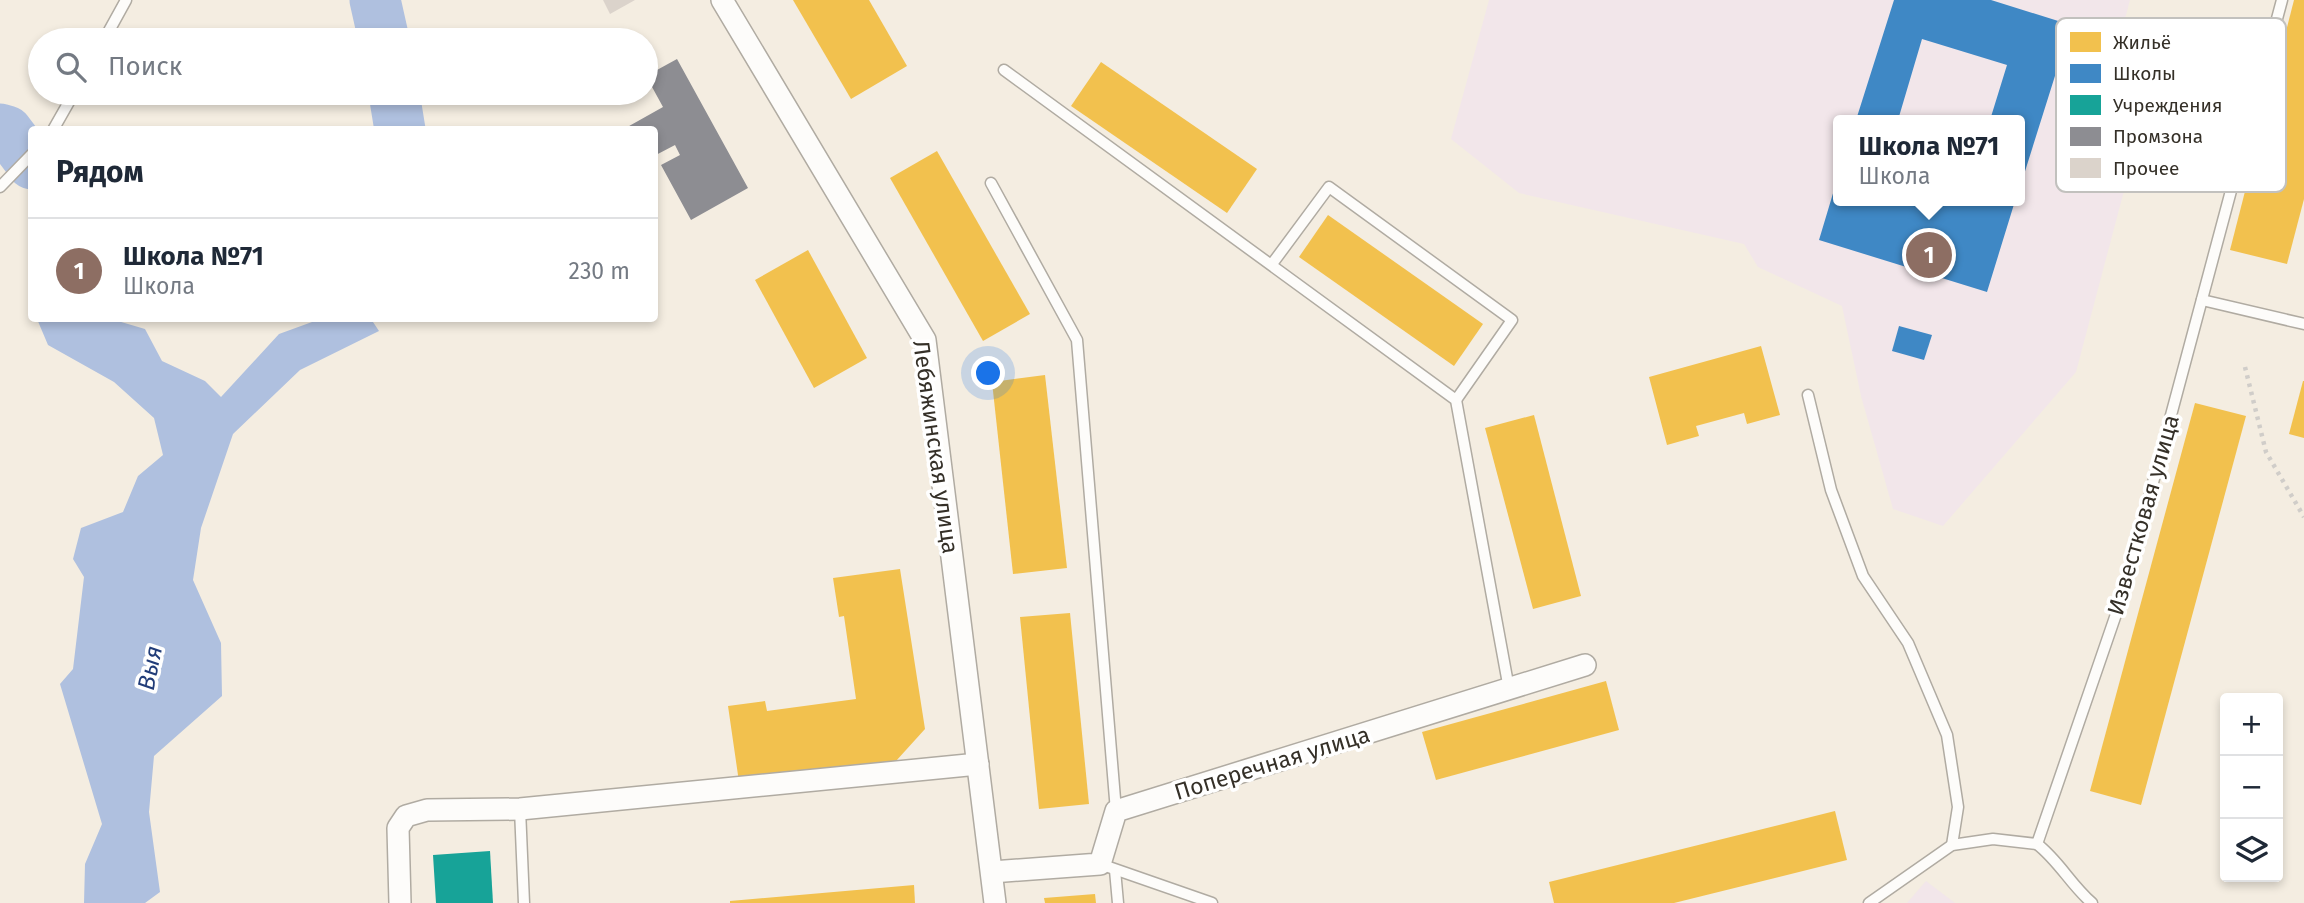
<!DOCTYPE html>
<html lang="ru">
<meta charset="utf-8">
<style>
body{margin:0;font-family:"Fira Sans",sans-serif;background:#f2f2f3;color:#1f2937}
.controls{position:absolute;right:21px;bottom:21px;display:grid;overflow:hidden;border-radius:7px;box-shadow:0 4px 10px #0003}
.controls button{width:63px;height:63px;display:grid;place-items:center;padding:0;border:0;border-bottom:2px solid #e0e1e3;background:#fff;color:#1f2937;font:35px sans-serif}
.you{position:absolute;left:989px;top:374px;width:24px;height:24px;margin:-18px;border:5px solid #fff;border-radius:50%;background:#1a73e8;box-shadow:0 0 0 10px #1a73e833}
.badge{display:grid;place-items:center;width:46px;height:46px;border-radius:50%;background:#787269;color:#fff;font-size:23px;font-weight:700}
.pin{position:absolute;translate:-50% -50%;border:4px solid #fff;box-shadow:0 2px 7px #0006}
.popup{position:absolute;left:1833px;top:115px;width:192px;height:91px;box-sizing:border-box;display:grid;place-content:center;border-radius:7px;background:#fff;filter:drop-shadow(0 2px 5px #0005);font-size:23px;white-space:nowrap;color:#747a83}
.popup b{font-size:26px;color:#1f2937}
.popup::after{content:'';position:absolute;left:50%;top:100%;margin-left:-14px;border:14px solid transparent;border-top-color:#fff}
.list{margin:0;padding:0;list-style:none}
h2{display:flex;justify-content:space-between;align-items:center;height:91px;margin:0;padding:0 28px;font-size:30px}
h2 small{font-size:23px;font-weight:400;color:#747a83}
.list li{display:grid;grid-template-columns:46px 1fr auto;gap:21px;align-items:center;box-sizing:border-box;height:105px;padding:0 28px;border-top:2px solid #e0e1e3}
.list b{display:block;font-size:26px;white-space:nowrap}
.list p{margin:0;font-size:23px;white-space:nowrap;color:#747a83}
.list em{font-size:23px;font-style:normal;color:#747a83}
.icon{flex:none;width:38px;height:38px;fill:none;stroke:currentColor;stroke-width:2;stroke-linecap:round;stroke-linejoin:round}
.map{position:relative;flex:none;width:2304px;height:903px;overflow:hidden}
.search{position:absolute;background:#fff;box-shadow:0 4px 10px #0003;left:28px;top:28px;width:630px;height:77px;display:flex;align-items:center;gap:18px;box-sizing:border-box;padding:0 24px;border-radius:38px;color:#747a83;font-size:26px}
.panel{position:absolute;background:#fff;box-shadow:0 4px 10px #0003;left:28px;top:126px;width:630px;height:196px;border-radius:7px}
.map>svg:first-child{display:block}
.education{fill:#f2e6ea;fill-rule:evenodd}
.water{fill:#afc0df}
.homes{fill:#f2c14e}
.schools{fill:#3f88c5}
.public{fill:#17a398}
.industry{fill:#8d8d92}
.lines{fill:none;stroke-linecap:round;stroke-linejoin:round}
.river{stroke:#afc0df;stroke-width:51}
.building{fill:#dbd3cb}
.lane-casing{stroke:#b0aba2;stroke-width:13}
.street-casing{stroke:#b0aba2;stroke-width:24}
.path{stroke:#d0cdc9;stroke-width:4.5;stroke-dasharray:3.5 5;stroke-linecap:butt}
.lane{stroke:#fdfcfa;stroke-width:10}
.street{stroke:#fdfcfa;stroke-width:21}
.labels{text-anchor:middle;stroke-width:7;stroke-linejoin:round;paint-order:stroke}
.street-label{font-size:23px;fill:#353028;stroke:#fff}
.water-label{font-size:24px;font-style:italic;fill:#213c78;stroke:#fff}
.key{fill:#fff;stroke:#c2c1be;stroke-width:2}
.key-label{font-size:19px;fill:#353028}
</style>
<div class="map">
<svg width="2304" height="903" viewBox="0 0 2304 903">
<rect width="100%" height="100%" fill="#f4ede1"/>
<g class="education">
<path d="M1489 0H2130L2122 30 2164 40 2076 372 1943 526 1893 509 1861 396 1842 306 1758 267 1744 244 1519 193 1451 139ZM1838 120H2020V201H1838Z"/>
<path d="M1926 881 1955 903H1907Z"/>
</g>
<path class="water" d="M323 318 371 319 379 331 300 370 233 434 201 528 193 580 221 643 222 696 154 756 149 812 160 892 145 903H84L85 864 102 824 60 684 73 669 84 577 73 559 81 528 123 512 138 476 163 455 154 418 114 382 48 345 37 319H111L145 329 162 361 205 381 221 397 279 334Z"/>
<g class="homes">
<path d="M793 0H869L907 66 851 99Z"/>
<path d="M2294 0H2304V199L2287 264 2230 250Z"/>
<path d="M1101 62 1257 169 1227 213 1071 106Z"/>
<path d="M937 151 1030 314 983 341 890 178Z"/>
<path d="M1328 215 1483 324 1454 366 1299 257Z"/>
<path d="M808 250 867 358 814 388 755 280Z"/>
<path d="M1761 346 1780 415 1747 424 1744 413 1696 426 1699 436 1667 445 1649 377Z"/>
<path d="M1045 375 1067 568 1013 574 992 382Z"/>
<path d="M2303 381H2304V438L2289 434Z"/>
<path d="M2195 403 2246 416 2141 805 2090 791Z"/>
<path d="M1534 415 1581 596 1533 609 1485 428Z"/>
<path d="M900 569 925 729 896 761 739 782 728 706 765 701 767 711 856 699 844 616 839 617 833 578Z"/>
<path d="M1070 613 1089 804 1039 809 1020 617Z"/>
<path d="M1606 681 1619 730 1436 780 1422 732Z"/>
<path d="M1835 811 1847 860 1674 903H1554L1549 882Z"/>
<path d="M914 885 915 903H730V901Z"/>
<path d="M1095 894 1096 903H1045L1044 898Z"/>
</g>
<g class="schools">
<path d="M1894 0H1991L2071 25 2021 184 2020 120H1990L2007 65 1922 39 1898 120H1856Z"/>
<path d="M1837 180 1838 201H2015L1987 292 1819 240Z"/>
<path d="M1899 326 1932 335 1924 360 1892 351Z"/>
</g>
<path class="public" d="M490 851 493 903H436L433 855Z"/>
<path class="industry" d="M677 59 748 188 691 220 661 165 680 155 675 145 654 156V130H622L663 107 646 76Z"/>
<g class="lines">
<g class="river">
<path d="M375 0 384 40"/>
<path d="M394 93 400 130"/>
<path d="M0 129 7 131 32 164"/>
</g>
</g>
<path class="building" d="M603 0H635L610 14Z"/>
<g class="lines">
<defs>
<g id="lane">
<path d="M104 40 126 0"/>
<path d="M1004 70 1456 400 1509 689"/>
<path d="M53 130 74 93"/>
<path d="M991 183 1077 340 1116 811"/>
<path d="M0 187 32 154"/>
<path d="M1272 264 1329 187 1512 320 1456 400"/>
<path d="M2202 300 2304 324"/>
<path d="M1808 395 1831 490 1863 576 1908 643 1947 735 1958 807 1952 845"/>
<path d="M520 809 524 903"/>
<path d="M2037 844C2059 861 2071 885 2092 903"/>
<path d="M1100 864 1212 903"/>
<path d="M1115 870 1118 903"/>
<path d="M1869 903 1952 845 1993 839 2037 844 2124 591 2282 0"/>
</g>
<g id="street">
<path d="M722 0 925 340 995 903"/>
<path d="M992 872 1100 864 1116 811 1585 665"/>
<path d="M400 903 398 828 406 816 427 810 520 809 978 764"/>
</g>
</defs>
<use href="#lane" class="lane-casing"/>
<use href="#street" class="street-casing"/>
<path class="path" d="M2245 367 2266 452 2304 517"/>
<use href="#lane" class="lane"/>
<use href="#street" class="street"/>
</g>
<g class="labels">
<g class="street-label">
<text transform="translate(936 447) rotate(82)" y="8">Лебяжинская улица</text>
<text transform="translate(2143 515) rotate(-74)" y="8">Известковая улица</text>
<text transform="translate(1272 763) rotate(-17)" y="8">Поперечная улица</text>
</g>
<g class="water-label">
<text transform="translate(150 668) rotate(-79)" y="8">Выя</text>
</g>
</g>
<rect x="2056" y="18" width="230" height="174" rx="10" class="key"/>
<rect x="2070" y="32" width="31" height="20" fill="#f2c14e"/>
<rect x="2070" y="64" width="31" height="19" fill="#3f88c5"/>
<rect x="2070" y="95" width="31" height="20" fill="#17a398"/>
<rect x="2070" y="127" width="31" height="19" fill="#8d8d92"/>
<rect x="2070" y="158" width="31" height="20" fill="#dbd3cb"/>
<g class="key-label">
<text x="2113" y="49">Жильё</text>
<text x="2113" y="80">Школы</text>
<text x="2113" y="112">Учреждения</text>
<text x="2113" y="143">Промзона</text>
<text x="2113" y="175">Прочее</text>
</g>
</svg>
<div class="controls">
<button>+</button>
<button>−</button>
<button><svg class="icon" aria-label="layers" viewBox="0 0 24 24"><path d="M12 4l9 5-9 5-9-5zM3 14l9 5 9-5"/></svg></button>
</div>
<div class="you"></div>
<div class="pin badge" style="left:1929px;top:255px;background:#8d6e63">1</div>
<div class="popup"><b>Школа №71</b>Школа</div>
<div class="search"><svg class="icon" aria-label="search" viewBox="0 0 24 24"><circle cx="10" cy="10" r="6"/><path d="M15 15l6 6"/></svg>Поиск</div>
<section class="panel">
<h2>Рядом<small></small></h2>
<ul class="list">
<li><span class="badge" style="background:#8d6e63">1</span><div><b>Школа №71</b><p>Школа</p></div><em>230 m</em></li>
</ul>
</section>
</div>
